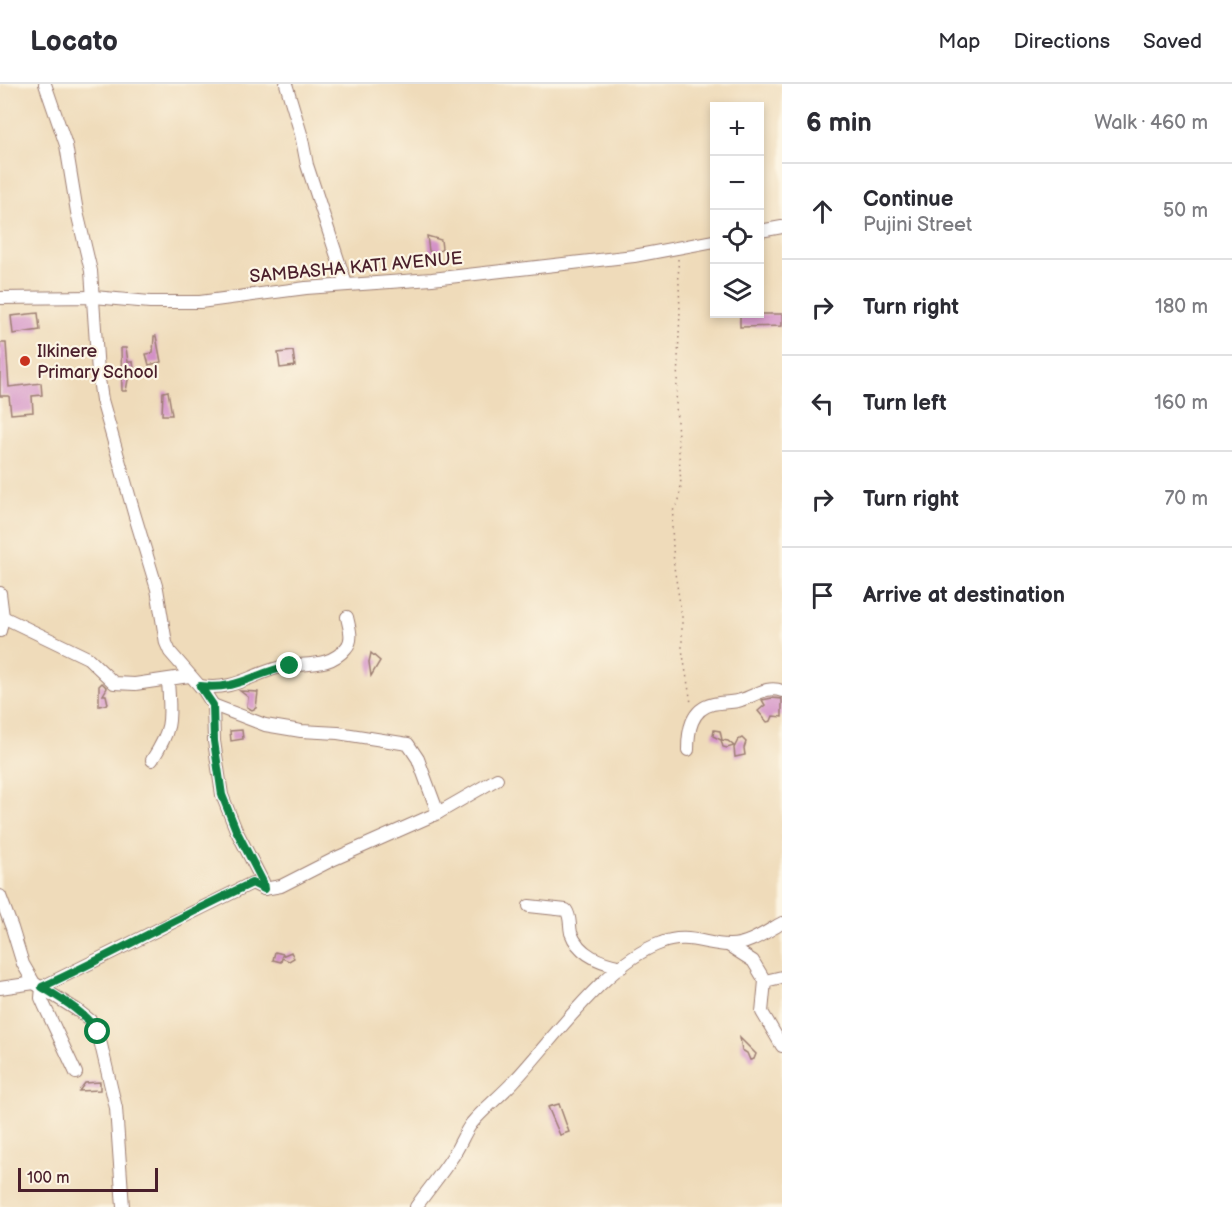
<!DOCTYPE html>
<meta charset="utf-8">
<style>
body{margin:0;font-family:"Balsamiq Sans",sans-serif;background:#f7f7f7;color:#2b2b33}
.controls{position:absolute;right:18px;top:18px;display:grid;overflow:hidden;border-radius:0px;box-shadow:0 3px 9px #0003}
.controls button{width:54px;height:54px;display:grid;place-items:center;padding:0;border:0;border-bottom:2px solid #e1e1e2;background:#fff;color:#2b2b33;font:30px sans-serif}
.scale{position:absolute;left:18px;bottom:15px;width:140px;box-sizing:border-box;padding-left:6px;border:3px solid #4a1f2b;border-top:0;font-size:16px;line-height:21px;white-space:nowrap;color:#4a1f2b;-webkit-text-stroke:4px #fcf5e5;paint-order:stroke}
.stop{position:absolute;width:18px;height:18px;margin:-14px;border:4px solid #0b8043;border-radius:50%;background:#fff}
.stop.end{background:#0b8043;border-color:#fff;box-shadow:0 2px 6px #0008}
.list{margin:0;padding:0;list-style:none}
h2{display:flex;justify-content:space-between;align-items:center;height:78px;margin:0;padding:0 24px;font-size:26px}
h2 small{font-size:20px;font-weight:400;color:#7c7c81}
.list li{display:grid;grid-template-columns:39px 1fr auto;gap:18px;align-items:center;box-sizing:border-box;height:96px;padding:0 24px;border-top:2px solid #e1e1e2}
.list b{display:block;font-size:22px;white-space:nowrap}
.list p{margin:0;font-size:20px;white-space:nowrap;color:#7c7c81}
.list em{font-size:20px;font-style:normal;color:#7c7c81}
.icon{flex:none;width:33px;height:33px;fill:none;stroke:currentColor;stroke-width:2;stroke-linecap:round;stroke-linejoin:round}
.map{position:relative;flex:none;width:782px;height:1123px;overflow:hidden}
header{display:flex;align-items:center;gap:36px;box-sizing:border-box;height:84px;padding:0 30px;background:#fff;border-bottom:2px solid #e1e1e2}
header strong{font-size:28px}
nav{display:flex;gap:33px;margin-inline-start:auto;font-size:21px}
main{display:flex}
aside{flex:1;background:#fff}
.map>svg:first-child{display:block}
.building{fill:#d390c7}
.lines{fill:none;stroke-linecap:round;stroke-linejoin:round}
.minor-casing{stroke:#9c7d72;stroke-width:14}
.path{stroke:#9c7d72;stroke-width:1.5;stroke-dasharray:1.5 4.5;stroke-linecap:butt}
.minor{stroke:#fff;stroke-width:12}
.route{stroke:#0b8043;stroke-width:8}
.poi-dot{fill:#c8321e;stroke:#fcf5e5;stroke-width:2}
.labels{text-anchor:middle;stroke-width:4.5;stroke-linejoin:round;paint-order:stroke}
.street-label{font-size:18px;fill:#4a1f2b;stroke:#fcf5e5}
.poi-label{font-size:18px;fill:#4a1f2b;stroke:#fcf5e5;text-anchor:start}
</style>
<header>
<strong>Locato</strong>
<nav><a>Map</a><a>Directions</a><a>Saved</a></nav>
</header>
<main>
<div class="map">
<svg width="782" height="1123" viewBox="0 0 782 1123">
<rect width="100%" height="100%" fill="#fcf5e5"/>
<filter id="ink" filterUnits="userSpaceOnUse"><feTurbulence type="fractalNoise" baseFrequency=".0167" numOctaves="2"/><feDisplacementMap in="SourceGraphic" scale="12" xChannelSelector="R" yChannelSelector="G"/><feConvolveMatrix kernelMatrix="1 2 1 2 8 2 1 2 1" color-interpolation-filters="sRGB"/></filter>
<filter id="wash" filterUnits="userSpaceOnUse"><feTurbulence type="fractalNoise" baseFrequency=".008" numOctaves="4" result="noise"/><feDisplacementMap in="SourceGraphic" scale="24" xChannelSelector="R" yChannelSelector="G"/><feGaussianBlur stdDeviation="1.35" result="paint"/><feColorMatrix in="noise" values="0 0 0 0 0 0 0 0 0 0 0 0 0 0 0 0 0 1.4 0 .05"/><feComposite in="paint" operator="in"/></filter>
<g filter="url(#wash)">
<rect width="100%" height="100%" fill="#efdbba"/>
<g id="blocks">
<g class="building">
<path d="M427 152 441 156 442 165 436 170 429 167Z"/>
<path d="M38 229 40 246 13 250 11 232Z"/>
<path d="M740 230H782V242L740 243Z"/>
<path d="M154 252H156L161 278 149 281 146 270 153 269Z"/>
<path d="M0 259H6L9 303 41 299 42 311 32 312 33 328 11 330 9 312H0Z"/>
<path d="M121 264H126L128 278H133L135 291 129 290 126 307H122Z"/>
<path d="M293 267 295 282 280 284 278 269Z"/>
<path d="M168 307 172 331H162L163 308Z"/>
<path d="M371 569 380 577 371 592 369 578Z"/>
<path d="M102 599 107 604 103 611H106L108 620 99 622V602Z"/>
<path d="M240 607 258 608 256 624 252 626 247 623 248 613Z"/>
<path d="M772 614 782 615V633L773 632 771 637 767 638 758 627 765 621 762 616Z"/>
<path d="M242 646 243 655 231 657 230 647Z"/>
<path d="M714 646 720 647 722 656 728 657 734 662 727 664 723 663 721 656 713 652Z"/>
<path d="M742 654 746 658 744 664 745 671 735 673 734 664 738 656Z"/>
<path d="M275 868 283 870 282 872 291 868 294 874 289 877 282 874 281 878 273 876Z"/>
<path d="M740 954 756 970 754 975 750 976 747 969 742 966Z"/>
<path d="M100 998V1006L79 1007 85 999Z"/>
<path d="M559 1020 569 1048 560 1051 548 1023Z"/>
</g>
</g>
</g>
<g filter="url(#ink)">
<use href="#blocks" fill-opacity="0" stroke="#9c7d72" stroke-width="1.5"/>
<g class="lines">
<defs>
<g id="minor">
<path d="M45 0 66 61 77 128 91 187 98 288 102 316 134 429 157 505 166 559 170 568 204 607 213 621 214 657 222 711 236 746 263 798 264 805"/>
<path d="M286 0 301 50 307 81 346 200"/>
<path d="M760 147 782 143"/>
<path d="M0 214 94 213 150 218H200L306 204 432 195 634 172 714 157"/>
<path d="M0 509 3 533 0 547"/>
<path d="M3 533 88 574 114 599 135 600 189 592"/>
<path d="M200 602C235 607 249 591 281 583 303 578 329 585 346 564 354 556 349 543 347 533"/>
<path d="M213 621 265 641 301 647 338 649 408 660 418 675 438 729"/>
<path d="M688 666C688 647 691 625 713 620 722 618 732 619 741 616 755 612 767 601 782 607"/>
<path d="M152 676C174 642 170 634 168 596"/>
<path d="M0 812 12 844 23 880 34 899 77 926 91 937 98 948 116 1024 123 1123"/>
<path d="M529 822 566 826C571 833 569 840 571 849 579 871 601 879 622 883"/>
<path d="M728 861 753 877 765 897 762 928 782 962"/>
<path d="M765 897 782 893"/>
<path d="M0 904 34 899"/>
<path d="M76 989 45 923 41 914 42 903 252 799 264 805 281 802 334 775 438 729 497 695"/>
<path d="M416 1123C427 1107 440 1092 451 1075 459 1064 463 1051 471 1040 484 1024 502 1011 516 995 555 953 607 878 661 859 686 849 704 860 728 861 747 862 766 848 782 839"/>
</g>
</defs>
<use href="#minor" class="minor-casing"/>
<path class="path" d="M678 175 680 227 676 321 681 401 679 416 673 427 672 443 674 483 682 532V565L691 619"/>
<use href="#minor" class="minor"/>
</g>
</g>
<g class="lines" filter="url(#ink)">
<path class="route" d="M98 948C84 928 63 916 42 903 113 870 181 832 252 799L264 805 263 798 236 746 222 711 214 657 213 621 200 602C237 607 256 588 290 582"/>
</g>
<circle class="poi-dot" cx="25" cy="277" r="6"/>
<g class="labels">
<g class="street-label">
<text transform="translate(356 183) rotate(-5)" y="6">SAMBASHA KATI AVENUE</text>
</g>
<g class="poi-label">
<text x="37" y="273">Ilkinere<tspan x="37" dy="21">Primary School</tspan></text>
</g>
</g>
</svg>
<div class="controls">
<button>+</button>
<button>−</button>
<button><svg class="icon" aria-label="locate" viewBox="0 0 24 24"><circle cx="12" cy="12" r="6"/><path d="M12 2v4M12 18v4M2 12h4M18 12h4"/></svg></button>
<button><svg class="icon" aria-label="layers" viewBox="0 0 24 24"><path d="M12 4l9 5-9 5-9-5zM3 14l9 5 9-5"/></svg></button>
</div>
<div class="scale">100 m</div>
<div class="stop" style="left:98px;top:948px"></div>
<div class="stop end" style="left:290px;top:582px"></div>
</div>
<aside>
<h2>6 min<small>Walk · 460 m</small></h2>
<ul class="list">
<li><svg class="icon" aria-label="ahead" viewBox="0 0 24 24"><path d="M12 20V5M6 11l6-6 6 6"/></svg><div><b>Continue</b><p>Pujini Street</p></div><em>50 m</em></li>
<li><svg class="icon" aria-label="right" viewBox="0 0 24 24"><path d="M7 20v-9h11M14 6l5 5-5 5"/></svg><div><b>Turn right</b></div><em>180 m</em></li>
<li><svg class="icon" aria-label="left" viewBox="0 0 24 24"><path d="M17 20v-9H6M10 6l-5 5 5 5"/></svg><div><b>Turn left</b></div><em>160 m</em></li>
<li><svg class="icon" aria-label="right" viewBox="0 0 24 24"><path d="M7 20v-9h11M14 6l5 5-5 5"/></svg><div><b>Turn right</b></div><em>70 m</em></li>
<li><svg class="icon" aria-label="arrive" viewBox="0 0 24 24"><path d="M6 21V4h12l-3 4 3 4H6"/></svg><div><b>Arrive at destination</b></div></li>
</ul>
</aside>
</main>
